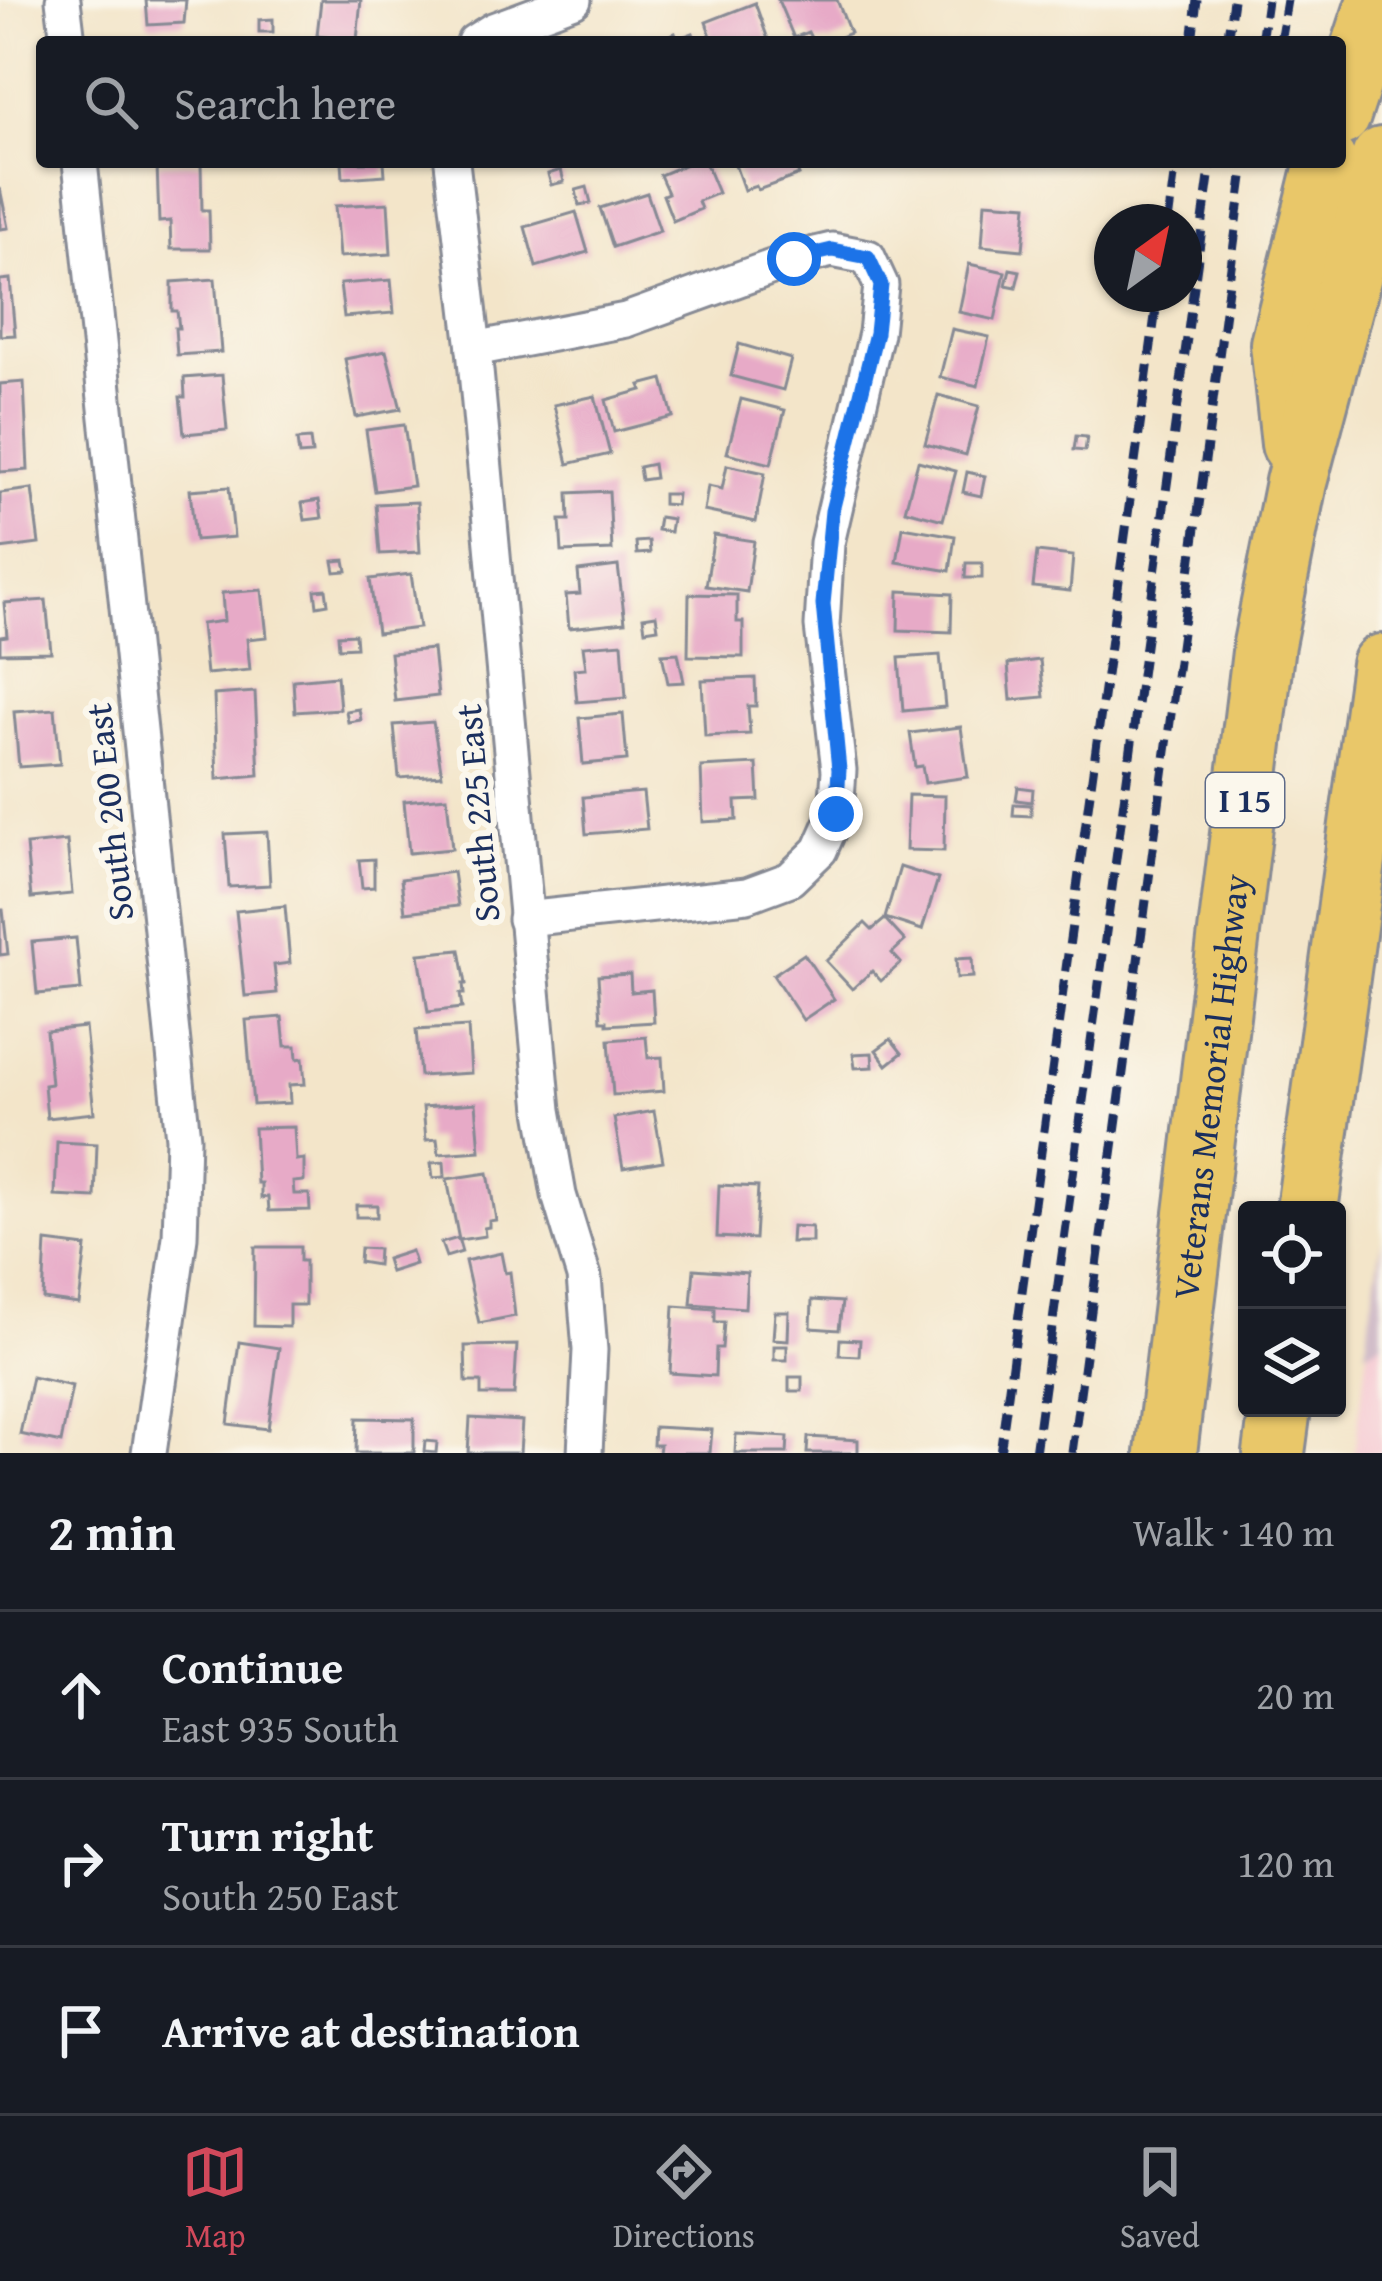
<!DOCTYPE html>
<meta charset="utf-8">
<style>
body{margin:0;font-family:"Gentium Book Plus",serif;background:#20242c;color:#f1f3f6}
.controls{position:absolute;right:36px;bottom:36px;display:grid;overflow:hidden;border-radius:12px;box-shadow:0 3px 9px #0004}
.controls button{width:108px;height:108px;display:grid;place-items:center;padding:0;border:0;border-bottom:3px solid #363941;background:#171b24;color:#f1f3f6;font:60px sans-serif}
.compass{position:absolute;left:1094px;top:204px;width:108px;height:108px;border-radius:50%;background:#171b24;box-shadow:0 3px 9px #0004;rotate:33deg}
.stop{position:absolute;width:36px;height:36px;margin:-27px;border:9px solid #1a73e8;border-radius:50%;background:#fff}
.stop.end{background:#1a73e8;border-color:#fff;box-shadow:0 3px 12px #0008}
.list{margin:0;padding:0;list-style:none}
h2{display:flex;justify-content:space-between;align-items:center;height:156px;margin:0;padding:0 48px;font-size:51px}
h2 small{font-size:39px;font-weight:400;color:#9ea1a6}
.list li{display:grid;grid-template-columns:78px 1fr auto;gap:36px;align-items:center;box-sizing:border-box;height:168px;padding:0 48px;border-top:3px solid #363941}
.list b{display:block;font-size:45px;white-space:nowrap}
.list p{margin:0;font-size:39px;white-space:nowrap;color:#9ea1a6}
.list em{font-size:39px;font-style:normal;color:#9ea1a6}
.icon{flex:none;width:66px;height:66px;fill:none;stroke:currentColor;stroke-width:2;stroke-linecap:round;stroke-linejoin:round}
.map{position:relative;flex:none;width:1382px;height:1453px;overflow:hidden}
.search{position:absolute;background:#171b24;box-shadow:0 3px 9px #0004;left:36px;right:36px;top:36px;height:132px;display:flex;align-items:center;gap:30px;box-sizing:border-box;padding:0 42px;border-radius:12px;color:#9ea1a6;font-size:45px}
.sheet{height:660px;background:#171b24}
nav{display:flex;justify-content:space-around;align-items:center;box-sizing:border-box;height:168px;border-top:3px solid #363941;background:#171b24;font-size:33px;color:#9ea1a6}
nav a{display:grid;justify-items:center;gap:6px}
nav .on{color:#d1495b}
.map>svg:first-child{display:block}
.built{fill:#f6cfd6}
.industrial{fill:#d1bdc9}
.building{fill:#e7aac7}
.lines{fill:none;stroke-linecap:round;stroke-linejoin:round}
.minor-casing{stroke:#878a94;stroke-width:39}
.motorway-casing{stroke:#878a94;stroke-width:66}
.minor{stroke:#fff;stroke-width:33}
.motorway{stroke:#e9c769;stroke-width:60}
.rail{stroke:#1b2f5e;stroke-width:9;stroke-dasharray:18 9;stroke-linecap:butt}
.route{stroke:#1a73e8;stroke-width:15}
.labels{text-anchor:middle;stroke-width:12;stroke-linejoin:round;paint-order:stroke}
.shield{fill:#fbf7ec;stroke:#5e6b89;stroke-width:3}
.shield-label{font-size:33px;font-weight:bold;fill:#1b2f5e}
.street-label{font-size:36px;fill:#1b2f5e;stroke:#fbf7ec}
</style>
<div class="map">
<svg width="1382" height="1453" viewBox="0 0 1382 1453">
<rect width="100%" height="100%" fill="#fbf7ec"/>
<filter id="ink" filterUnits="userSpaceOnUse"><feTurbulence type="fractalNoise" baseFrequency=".00833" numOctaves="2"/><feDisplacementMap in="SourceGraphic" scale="24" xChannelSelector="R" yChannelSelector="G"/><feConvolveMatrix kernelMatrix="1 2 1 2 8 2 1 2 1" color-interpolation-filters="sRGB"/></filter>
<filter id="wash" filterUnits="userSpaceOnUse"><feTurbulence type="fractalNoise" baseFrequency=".004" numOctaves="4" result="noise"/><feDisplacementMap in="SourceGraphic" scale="48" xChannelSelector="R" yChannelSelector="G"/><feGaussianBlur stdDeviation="2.7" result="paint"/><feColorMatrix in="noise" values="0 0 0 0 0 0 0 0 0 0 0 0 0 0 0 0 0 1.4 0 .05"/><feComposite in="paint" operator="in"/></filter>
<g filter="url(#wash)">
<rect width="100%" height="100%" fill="#f3e5c9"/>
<path class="built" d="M1382 1318V1453H1354L1372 1323Z"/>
<path class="industrial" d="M1382 1239V1342L1365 1351Z"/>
<g id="blocks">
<g class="building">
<path d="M146 0H186L184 23 148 25Z"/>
<path d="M321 0H361L357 40 317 35Z"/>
<path d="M778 0H837L850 33 829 42H813L808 32 794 38Z"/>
<path d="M755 3 769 42H713L706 22Z"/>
<path d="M273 19V32H259V20Z"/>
<path d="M675 33 677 39 693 33 696 42H653Z"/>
<path d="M342 162H384L385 175 343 178Z"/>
<path d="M691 162H705L718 193 698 201 701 209 673 221 663 195 668 193 660 175Z"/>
<path d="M734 162H794L799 175 758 190 756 186 744 190Z"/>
<path d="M201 163 202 210H209L210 249H171L170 221 159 222 157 164Z"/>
<path d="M561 170 564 182 551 185 548 174Z"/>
<path d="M587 187 591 203 579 205 576 190Z"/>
<path d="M0 188 8 228 0 229Z"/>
<path d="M647 193 660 231 613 247 600 208Z"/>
<path d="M985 202 1027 205 1023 250 982 246Z"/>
<path d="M388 203 391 254 339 257 335 206Z"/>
<path d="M576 212 588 252 536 267 525 227Z"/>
<path d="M969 264 1005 272 995 320 959 312Z"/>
<path d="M1010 269 1020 271 1016 287 1006 285Z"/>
<path d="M10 279 15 335 0 336V280Z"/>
<path d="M215 279 221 352 177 355 175 328H179L177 311H172V282Z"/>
<path d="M391 280 394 313 344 317 340 284Z"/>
<path d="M952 329 989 337 978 386 940 377Z"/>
<path d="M739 344 791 359 783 390 731 376Z"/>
<path d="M386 351 401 409 356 417 345 359Z"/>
<path d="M222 375 227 430 184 434 180 397H185L184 378Z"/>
<path d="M663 379 673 417 614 432 606 400 642 390 640 385Z"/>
<path d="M24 382 28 470 0 472V384Z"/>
<path d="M938 395 979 406 966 455 925 444Z"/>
<path d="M595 396 610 454 568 464 554 405Z"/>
<path d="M741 399 785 410 771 464 727 453Z"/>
<path d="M404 425 413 486 375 491 366 430Z"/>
<path d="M1076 436 1087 437 1085 451 1074 450Z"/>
<path d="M310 439 312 454 299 455 297 440Z"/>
<path d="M918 461 956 471 943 520 905 510Z"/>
<path d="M653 464 655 478 641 480 639 467Z"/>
<path d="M727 465 765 473 756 522 704 511 708 486 722 489Z"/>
<path d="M967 472 985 476 981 496 963 492Z"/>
<path d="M229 487 234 537 195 540 190 490Z"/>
<path d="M32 489 39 544 0 549V493Z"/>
<path d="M609 491 612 550 562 552 560 520H569L568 493Z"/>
<path d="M663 494H677L676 505 663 504Z"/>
<path d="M319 500 322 518 305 520 302 503Z"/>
<path d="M417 502 420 552 380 554 376 504Z"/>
<path d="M659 517 672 519 670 532 657 530Z"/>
<path d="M903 527 955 536 950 571 897 562Z"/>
<path d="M714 535 754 541 747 592 706 586Z"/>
<path d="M649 541 650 553 637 554 636 542Z"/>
<path d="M1037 552 1073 556 1070 591 1033 587Z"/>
<path d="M345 560 347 571 335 572 333 561Z"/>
<path d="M966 563H982V578H965Z"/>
<path d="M618 566 625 622 569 628 566 595 580 594 578 571Z"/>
<path d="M411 574 419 628 377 633 370 579Z"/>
<path d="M326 589 328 604 317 606 315 590Z"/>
<path d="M262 590 267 637 247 639 250 670 206 674 201 624 224 621 222 593Z"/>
<path d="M899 591 952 594 951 632 898 630Z"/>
<path d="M689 594 737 595V622H743V657L688 656Z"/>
<path d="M46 600 51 652 0 653V637L7 636 4 603Z"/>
<path d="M656 615 658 628 645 630 643 617Z"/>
<path d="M355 634 356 647 339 648 338 635Z"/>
<path d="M622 643 626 698 577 702 574 669 586 668 583 646Z"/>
<path d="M433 649 438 696 395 701 390 653Z"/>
<path d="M678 653 684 682 668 683 662 654Z"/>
<path d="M940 655 945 707 903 711 899 658Z"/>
<path d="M1040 660 1044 697 1011 700 1008 664Z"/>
<path d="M337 676 340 709 295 712 293 680Z"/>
<path d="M755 678 756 706H748L750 734 705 736 702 680Z"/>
<path d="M255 692 259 775 217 779 214 695Z"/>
<path d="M55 709 60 764 19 767 14 712Z"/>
<path d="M359 709 361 720 348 722 346 711Z"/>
<path d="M623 714 627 760 583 764 579 718Z"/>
<path d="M433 722 442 775 399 778 394 725Z"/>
<path d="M961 727 968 777 925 783 922 766 915 767 910 733Z"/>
<path d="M757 764 759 800 736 801 737 820 703 822 701 767Z"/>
<path d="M1018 787 1033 789 1032 802 1016 800Z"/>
<path d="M643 792 647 829 586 834 583 797Z"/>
<path d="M908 795 945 796 944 851 906 850Z"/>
<path d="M447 797 452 849 409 853 404 801Z"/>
<path d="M1014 804 1031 805V816L1013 815Z"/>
<path d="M267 832 270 885 229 887 225 834Z"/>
<path d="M67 841 72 894 31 898 26 845Z"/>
<path d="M374 859V887L362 888 359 860Z"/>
<path d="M900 867 938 879 922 930 885 918Z"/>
<path d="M453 872 458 906 405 912 401 879Z"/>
<path d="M285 906 290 963 274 965 277 993 245 996 236 911Z"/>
<path d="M0 910H3L8 954 0 955Z"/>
<path d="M885 919 905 941 892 953 901 963 881 981 872 971 852 989 826 961 865 923 872 930Z"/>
<path d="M76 938 81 990 37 994 32 942Z"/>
<path d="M460 950 466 984H463L464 994H460L462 1008 428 1012 419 954Z"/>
<path d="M804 954 834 999 803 1020 773 975Z"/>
<path d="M972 958 973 977 957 978 956 959Z"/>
<path d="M630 974 631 992 652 990 654 1022 607 1025V1021H601L598 976Z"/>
<path d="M282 1017 285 1046H296L297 1059 303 1058 305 1084 289 1085 290 1103 253 1105 246 1020Z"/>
<path d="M85 1027 94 1113 47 1118 44 1085 51 1084 46 1031Z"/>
<path d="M468 1027 471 1073 420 1076 416 1030Z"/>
<path d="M646 1037 648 1058 662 1057 664 1091 613 1095 609 1040Z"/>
<path d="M891 1039 902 1053 887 1065 876 1050Z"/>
<path d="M872 1053 873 1067 855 1068 853 1054Z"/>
<path d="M476 1103 480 1151 439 1154 437 1139 426 1140 423 1107Z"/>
<path d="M654 1111 663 1161 623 1168 614 1118Z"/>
<path d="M294 1127 296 1160 304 1159V1181L293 1182 294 1194H309L310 1210 269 1211 268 1197 261 1198V1183H257L254 1128Z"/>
<path d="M57 1142 97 1144 95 1198 55 1196Z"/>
<path d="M444 1162 445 1177 433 1178 431 1163Z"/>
<path d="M488 1173 496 1220 489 1221V1227L484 1228 485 1236 459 1240 447 1179Z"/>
<path d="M719 1185 758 1187 755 1239 717 1237Z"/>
<rect x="356" y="1205" width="21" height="12"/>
<path d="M792 1226 812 1227V1242H791Z"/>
<path d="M458 1238 462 1252 446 1257 441 1243Z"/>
<path d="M46 1242 86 1247 79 1304 43 1299Z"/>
<path d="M255 1247H300V1261H305V1305H289V1327L254 1326Z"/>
<path d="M360 1248 378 1249 377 1265 359 1262Z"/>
<path d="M411 1251 415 1264 390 1272 386 1259Z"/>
<path d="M501 1253 505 1273 510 1272 515 1316 479 1323 465 1261Z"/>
<path d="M694 1269 747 1273 745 1308 691 1304Z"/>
<path d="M812 1300 842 1302 839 1330 811 1328Z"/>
<path d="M674 1306 715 1309V1322H724L722 1348H716L715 1376 670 1373Z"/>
<path d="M775 1312H789L788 1340 773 1339Z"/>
<path d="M840 1339 860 1340 859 1356 839 1355Z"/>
<path d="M239 1342 279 1348 268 1429 228 1424Z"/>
<path d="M517 1345 514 1395H481V1382H466L465 1346Z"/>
<rect x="774" y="1346" width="13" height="14"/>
<path d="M32 1377 72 1386 61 1443 20 1434Z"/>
<rect x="789" y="1377" width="13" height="14"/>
<path d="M357 1418 414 1419V1453H356Z"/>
<path d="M470 1418 522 1421 520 1453H468Z"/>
<path d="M654 1427 712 1430 710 1453H659L660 1445H653Z"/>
<path d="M736 1434 788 1437 787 1453H735Z"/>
<path d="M808 1437 858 1440V1453H807Z"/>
<path d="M425 1441 437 1442 436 1453 424 1452Z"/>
</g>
</g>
</g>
<g filter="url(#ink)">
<use href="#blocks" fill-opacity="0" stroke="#878a94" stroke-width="3"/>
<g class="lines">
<defs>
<g id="minor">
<path d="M63 0 68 42"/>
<path d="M474 42 493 30 574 0"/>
<path d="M80 162 183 1138 180 1237 149 1453"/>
<path d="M452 162 474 349 544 1110 559 1195 584 1277 590 1350 585 1453"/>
<path d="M474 349 626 320 794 259 832 250 868 257 881 285 876 333 827 543 822 626 839 770 836 814 820 850 790 879 747 895 525 919"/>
</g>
<g id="motorway">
<path d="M1340 115 1378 0"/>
<path d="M1292 444 1281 344 1326 162"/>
<path d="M1307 1210 1382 665"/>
<path id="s1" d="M1166 1453 1264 644 1296 482 1382 158"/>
<path d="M1274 1453 1280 1408"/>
</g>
</defs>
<use href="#minor" class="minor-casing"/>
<use href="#motorway" class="motorway-casing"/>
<use href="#minor" class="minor"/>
<use href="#motorway" class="motorway"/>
<g class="rail">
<path d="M1192 42 1197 0"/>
<path d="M1227 42 1233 0"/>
<path d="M1261 42 1267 0"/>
<path d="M1280 42 1287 0"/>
<path d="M1168 222 1176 162"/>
<path d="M1000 1453 1158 294"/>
<path d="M1035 1453 1211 162"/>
<path d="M1072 1453 1245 162"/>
</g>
</g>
</g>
<g class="lines" filter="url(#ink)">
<path class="route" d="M794 259 832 250 868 257 881 285 876 333 832 511 823 604 839 770 836 814"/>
</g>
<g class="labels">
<rect class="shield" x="1206" y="773" width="78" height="54" rx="9"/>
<g class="shield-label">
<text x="1245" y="812">I 15</text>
</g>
<g class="street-label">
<text transform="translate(109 812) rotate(-96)" y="13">South 200 East</text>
<text transform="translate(477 813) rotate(-95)" y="13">South 225 East</text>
<text dy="13" stroke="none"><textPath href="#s1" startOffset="369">Veterans Memorial Highway</textPath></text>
</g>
</g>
</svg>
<div class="controls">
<button><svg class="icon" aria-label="locate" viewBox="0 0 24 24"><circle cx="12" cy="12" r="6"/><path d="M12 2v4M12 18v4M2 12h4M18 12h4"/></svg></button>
<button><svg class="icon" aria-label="layers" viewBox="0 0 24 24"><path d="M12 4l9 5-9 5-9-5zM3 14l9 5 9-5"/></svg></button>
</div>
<svg class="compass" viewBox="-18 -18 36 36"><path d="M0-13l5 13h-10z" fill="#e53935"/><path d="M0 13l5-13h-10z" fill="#9ea1a6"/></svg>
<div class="stop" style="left:794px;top:259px"></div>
<div class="stop end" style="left:836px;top:814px"></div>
<div class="search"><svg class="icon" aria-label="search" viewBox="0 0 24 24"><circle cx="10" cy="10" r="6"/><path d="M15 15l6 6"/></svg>Search here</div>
</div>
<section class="sheet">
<h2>2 min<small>Walk · 140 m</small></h2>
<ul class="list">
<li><svg class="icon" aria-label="ahead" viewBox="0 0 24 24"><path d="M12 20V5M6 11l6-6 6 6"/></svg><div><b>Continue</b><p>East 935 South</p></div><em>20 m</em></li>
<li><svg class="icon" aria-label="right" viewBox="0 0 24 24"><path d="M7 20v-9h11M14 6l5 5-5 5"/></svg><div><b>Turn right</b><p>South 250 East</p></div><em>120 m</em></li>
<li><svg class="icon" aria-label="arrive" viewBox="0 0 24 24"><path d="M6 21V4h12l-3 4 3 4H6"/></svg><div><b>Arrive at destination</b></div></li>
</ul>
</section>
<nav>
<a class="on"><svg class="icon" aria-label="map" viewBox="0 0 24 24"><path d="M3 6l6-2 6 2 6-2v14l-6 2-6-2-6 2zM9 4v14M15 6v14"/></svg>Map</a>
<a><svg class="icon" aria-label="directions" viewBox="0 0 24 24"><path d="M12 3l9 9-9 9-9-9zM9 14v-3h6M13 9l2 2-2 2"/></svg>Directions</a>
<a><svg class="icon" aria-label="saved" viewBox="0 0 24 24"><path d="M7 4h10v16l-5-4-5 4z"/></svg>Saved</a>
</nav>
